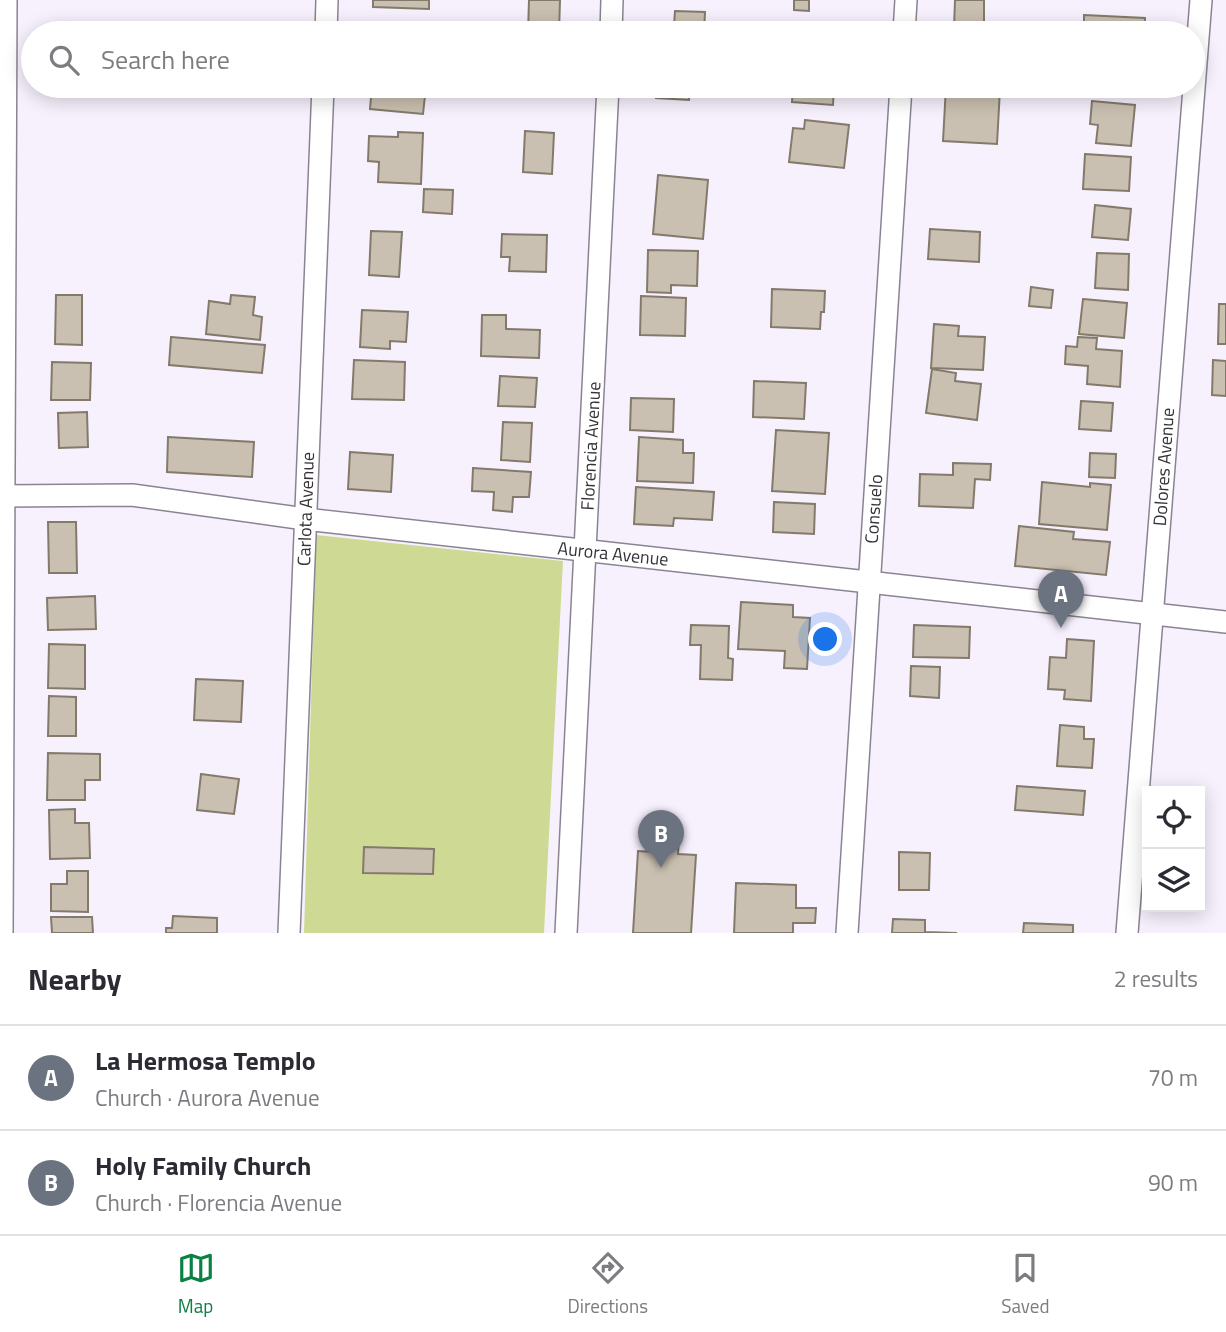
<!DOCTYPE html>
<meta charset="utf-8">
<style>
body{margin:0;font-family:"Titillium Web",sans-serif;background:#f7f7f7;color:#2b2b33}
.controls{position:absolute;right:21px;bottom:21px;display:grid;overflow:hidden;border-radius:0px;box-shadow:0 4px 18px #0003}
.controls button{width:63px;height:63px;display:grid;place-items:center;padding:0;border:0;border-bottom:2px solid #e1e1e2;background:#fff;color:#2b2b33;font:35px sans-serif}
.you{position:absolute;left:826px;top:640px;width:24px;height:24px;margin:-18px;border:5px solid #fff;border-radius:50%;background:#1a73e8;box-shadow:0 0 0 10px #1a73e833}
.badge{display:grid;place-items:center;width:46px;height:46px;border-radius:50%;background:#0b8043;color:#fff;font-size:23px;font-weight:700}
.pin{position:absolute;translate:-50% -58px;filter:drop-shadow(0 2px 4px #0008)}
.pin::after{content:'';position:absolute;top:37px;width:24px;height:21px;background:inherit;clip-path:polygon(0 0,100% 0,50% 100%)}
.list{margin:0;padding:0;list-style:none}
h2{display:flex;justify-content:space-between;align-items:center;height:91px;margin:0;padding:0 28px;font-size:30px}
h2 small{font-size:23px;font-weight:400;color:#7c7c81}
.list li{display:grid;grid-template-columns:46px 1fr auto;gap:21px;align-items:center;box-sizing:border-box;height:105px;padding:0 28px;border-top:2px solid #e1e1e2}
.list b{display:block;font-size:26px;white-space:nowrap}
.list p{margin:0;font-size:23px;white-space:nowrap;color:#7c7c81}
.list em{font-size:23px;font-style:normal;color:#7c7c81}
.icon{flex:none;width:38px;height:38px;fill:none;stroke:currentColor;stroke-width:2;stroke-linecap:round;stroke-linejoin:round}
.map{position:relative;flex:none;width:1226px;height:933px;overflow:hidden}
.search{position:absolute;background:#fff;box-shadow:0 4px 18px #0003;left:21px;right:21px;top:21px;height:77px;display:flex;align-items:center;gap:18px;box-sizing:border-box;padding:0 24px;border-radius:38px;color:#7c7c81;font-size:26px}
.sheet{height:301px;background:#fff}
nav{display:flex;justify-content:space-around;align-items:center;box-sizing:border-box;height:98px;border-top:2px solid #e1e1e2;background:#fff;font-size:19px;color:#7c7c81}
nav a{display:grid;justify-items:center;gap:4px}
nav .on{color:#0b8043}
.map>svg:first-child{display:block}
.green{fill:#ceda94}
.building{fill:#cac0b1;stroke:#837a6c;stroke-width:2}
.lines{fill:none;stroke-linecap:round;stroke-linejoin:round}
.minor-casing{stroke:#8b8392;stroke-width:24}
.minor{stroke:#fff;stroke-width:21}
.labels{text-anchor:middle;stroke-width:6;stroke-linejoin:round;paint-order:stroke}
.street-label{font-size:18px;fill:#363239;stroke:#fff}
</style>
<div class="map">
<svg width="1226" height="933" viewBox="0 0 1226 933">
<rect width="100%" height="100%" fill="#f7f1fe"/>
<path class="green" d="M316 535 563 561 544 933H304Z"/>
<g class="building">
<path d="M373 0H429V9L373 7Z"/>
<path d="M529 0H560L559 33H528Z"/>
<path d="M794 0H809V11L794 10Z"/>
<path d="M955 0H984V29L954 28Z"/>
<path d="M675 11 705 12 704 33H667L668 25H674Z"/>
<path d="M1084 15 1145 18 1144 33H1084Z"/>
<path d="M372 86H426L423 114 370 109Z"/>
<path d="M656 86H690L689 100 656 98Z"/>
<path d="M793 86H834L833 105 792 102Z"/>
<path d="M946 86 1000 89 997 144 943 141Z"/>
<path d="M1051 86H1071V91L1051 90Z"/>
<path d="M1092 101 1135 105 1131 146 1096 143 1098 125 1090 124Z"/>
<path d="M805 120 849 125 844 168 789 162 793 128 804 129Z"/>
<path d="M525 131 554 133 552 174 523 172Z"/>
<path d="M398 132 423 133 421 184 378 182 379 162 368 161 369 136 398 137Z"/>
<path d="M1085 154 1131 157 1129 191 1083 189Z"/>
<path d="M658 175 708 180 703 239 653 234Z"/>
<path d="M424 189 453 190 452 214 423 212Z"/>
<path d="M1095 205 1131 209 1128 240 1092 237Z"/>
<path d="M930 229 980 232 979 262 928 259Z"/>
<path d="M371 231 402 232 399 277 369 275Z"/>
<path d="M502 234 547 235 546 272 509 271 510 257H501Z"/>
<path d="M648 250 698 251 697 286 671 285V293L647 292Z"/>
<path d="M1097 253 1129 254 1128 290 1095 288Z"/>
<path d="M1031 287 1053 290 1051 308 1029 306Z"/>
<path d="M772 289 825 291 824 312H821L820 329 771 327Z"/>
<path d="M56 295H82V345L55 344Z"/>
<path d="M231 295 255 297 253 315 262 317 260 340 206 334 209 301 230 304Z"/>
<path d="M641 296 686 298 685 336 640 335Z"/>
<path d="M1083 299 1127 303 1124 338 1079 334Z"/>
<path d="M1219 304H1226V344H1218Z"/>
<path d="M362 310 408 312 406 342 390 341V349L360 347Z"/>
<path d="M482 315H506V329L540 330 539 358 481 356Z"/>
<path d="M934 324 959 326 958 336 985 337 983 370 931 368Z"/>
<path d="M171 337 265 345 262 373 169 365Z"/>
<path d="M1078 337 1097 338 1096 349 1122 351 1120 387 1087 384 1088 366 1065 364 1066 346 1077 347Z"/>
<path d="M354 360 405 362 404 400 352 399Z"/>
<path d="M1213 360 1226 361V396L1212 395Z"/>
<path d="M52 362 91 363 90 400H51Z"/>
<path d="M932 369 956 373 955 381 981 384 977 420 926 413Z"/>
<path d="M500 376 537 378 535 407 498 406Z"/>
<path d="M754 381 806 383 804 419 753 417Z"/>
<path d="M631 398 674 399 673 432 630 430Z"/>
<path d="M1081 401 1113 403 1111 431 1079 429Z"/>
<path d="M87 412 88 447 59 448 58 413Z"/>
<path d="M503 422 532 423 530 462 501 460Z"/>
<path d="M776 430 829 433 825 494 772 491Z"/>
<path d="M168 437 254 442 252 477 167 472Z"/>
<path d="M639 437 683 440V453H694L693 483 637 481Z"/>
<path d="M350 452 393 455 391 492 348 489Z"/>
<path d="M1090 453 1116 454 1115 478 1089 477Z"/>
<path d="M953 463 991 464 990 480 975 479 973 508 919 506 920 474 953 475Z"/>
<path d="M473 468 531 472 529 497H513L512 512 493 510 494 492 472 491Z"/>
<path d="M1042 482 1090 487V483L1111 485 1107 530 1039 524Z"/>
<path d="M636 487 714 492 712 520 674 518 673 526 634 524Z"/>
<path d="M774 502 815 504 814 534 773 532Z"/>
<path d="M48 522H76L77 573H49Z"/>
<path d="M1019 526 1074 532 1073 539 1110 542 1106 575 1015 566Z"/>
<path d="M95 596 96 629 48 630 47 598Z"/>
<path d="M741 602 793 605V617L810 618 807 669 784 668 785 651 738 649Z"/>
<path d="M691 625 729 626 728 658 733 659 732 680 700 679 701 645H690Z"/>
<path d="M914 625 970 627 969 658 913 657Z"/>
<path d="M1067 639 1094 641 1091 701 1064 699 1065 690 1048 689 1050 657 1066 658Z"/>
<path d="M49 644 85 645V689L48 688Z"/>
<path d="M911 666 940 667 939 698 910 696Z"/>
<path d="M196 679 243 681 241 722 194 720Z"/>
<path d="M49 696 76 697V736H48Z"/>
<path d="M1060 725 1084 727V739H1094L1092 768 1057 766Z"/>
<path d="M48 753 100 754V780H85V800H47Z"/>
<path d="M201 774 239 779 234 814 197 810Z"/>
<path d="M1017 786 1085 791 1083 815 1015 810Z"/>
<path d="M75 809V823H89L90 858 50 859 49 810Z"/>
<path d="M657 837 679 838 678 854 696 855 691 933H633L638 851 657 852Z"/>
<path d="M364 847 434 849 433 874 363 873Z"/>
<path d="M899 852 930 853 929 890H899Z"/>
<path d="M67 871H88V912L51 911V884H67Z"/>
<path d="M736 883 796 885V908H816L815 923H793V933H734Z"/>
<path d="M173 916 217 918V933H166V928H172Z"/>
<path d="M51 917H92L93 933H52Z"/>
<path d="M893 919 925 920V932L957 933H892Z"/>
<path d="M1024 923 1073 925V933H1023Z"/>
</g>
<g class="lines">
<defs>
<g id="minor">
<path d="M326 33 327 0"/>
<path d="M611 33 612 0"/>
<path d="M904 33 906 0"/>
<path d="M0 496 132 495 305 519 1226 622"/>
<path d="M2 933 6 0"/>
<path d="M289 933 323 86"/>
<path d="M566 933 608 86"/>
<path d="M847 933 901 86"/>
<path d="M1127 933 1201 0"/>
</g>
</defs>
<use href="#minor" class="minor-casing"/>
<use href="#minor" class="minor"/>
</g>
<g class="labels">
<g class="street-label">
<text transform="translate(591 446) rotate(-87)" y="6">Florencia Avenue</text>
<text transform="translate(1164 467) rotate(-86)" y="6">Dolores Avenue</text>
<text transform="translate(306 509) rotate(-88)" y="6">Carlota Avenue</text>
<text transform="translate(874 509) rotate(-86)" y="6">Consuelo</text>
<text transform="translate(613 554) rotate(6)" y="6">Aurora Avenue</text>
</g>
</g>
</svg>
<div class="controls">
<button><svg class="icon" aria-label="locate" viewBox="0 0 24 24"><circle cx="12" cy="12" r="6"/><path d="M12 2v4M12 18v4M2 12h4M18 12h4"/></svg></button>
<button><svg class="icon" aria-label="layers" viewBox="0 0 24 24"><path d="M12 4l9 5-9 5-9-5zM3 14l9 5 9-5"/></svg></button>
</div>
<div class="you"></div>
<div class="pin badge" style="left:1061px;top:628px;background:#6b7280">A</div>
<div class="pin badge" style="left:661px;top:868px;background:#6b7280">B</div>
<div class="search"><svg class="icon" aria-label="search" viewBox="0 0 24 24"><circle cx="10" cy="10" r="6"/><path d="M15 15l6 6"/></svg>Search here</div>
</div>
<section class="sheet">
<h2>Nearby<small>2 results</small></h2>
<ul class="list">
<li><span class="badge" style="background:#6b7280">A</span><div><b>La Hermosa Templo</b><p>Church · Aurora Avenue</p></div><em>70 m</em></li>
<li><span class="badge" style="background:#6b7280">B</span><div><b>Holy Family Church</b><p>Church · Florencia Avenue</p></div><em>90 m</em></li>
</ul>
</section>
<nav>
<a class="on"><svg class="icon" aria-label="map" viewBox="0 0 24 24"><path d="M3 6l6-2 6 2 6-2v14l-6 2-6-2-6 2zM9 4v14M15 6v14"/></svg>Map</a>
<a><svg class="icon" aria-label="directions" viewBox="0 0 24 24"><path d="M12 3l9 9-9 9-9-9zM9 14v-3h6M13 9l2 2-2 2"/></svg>Directions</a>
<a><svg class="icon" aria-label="saved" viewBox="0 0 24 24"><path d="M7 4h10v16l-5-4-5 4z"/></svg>Saved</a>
</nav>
